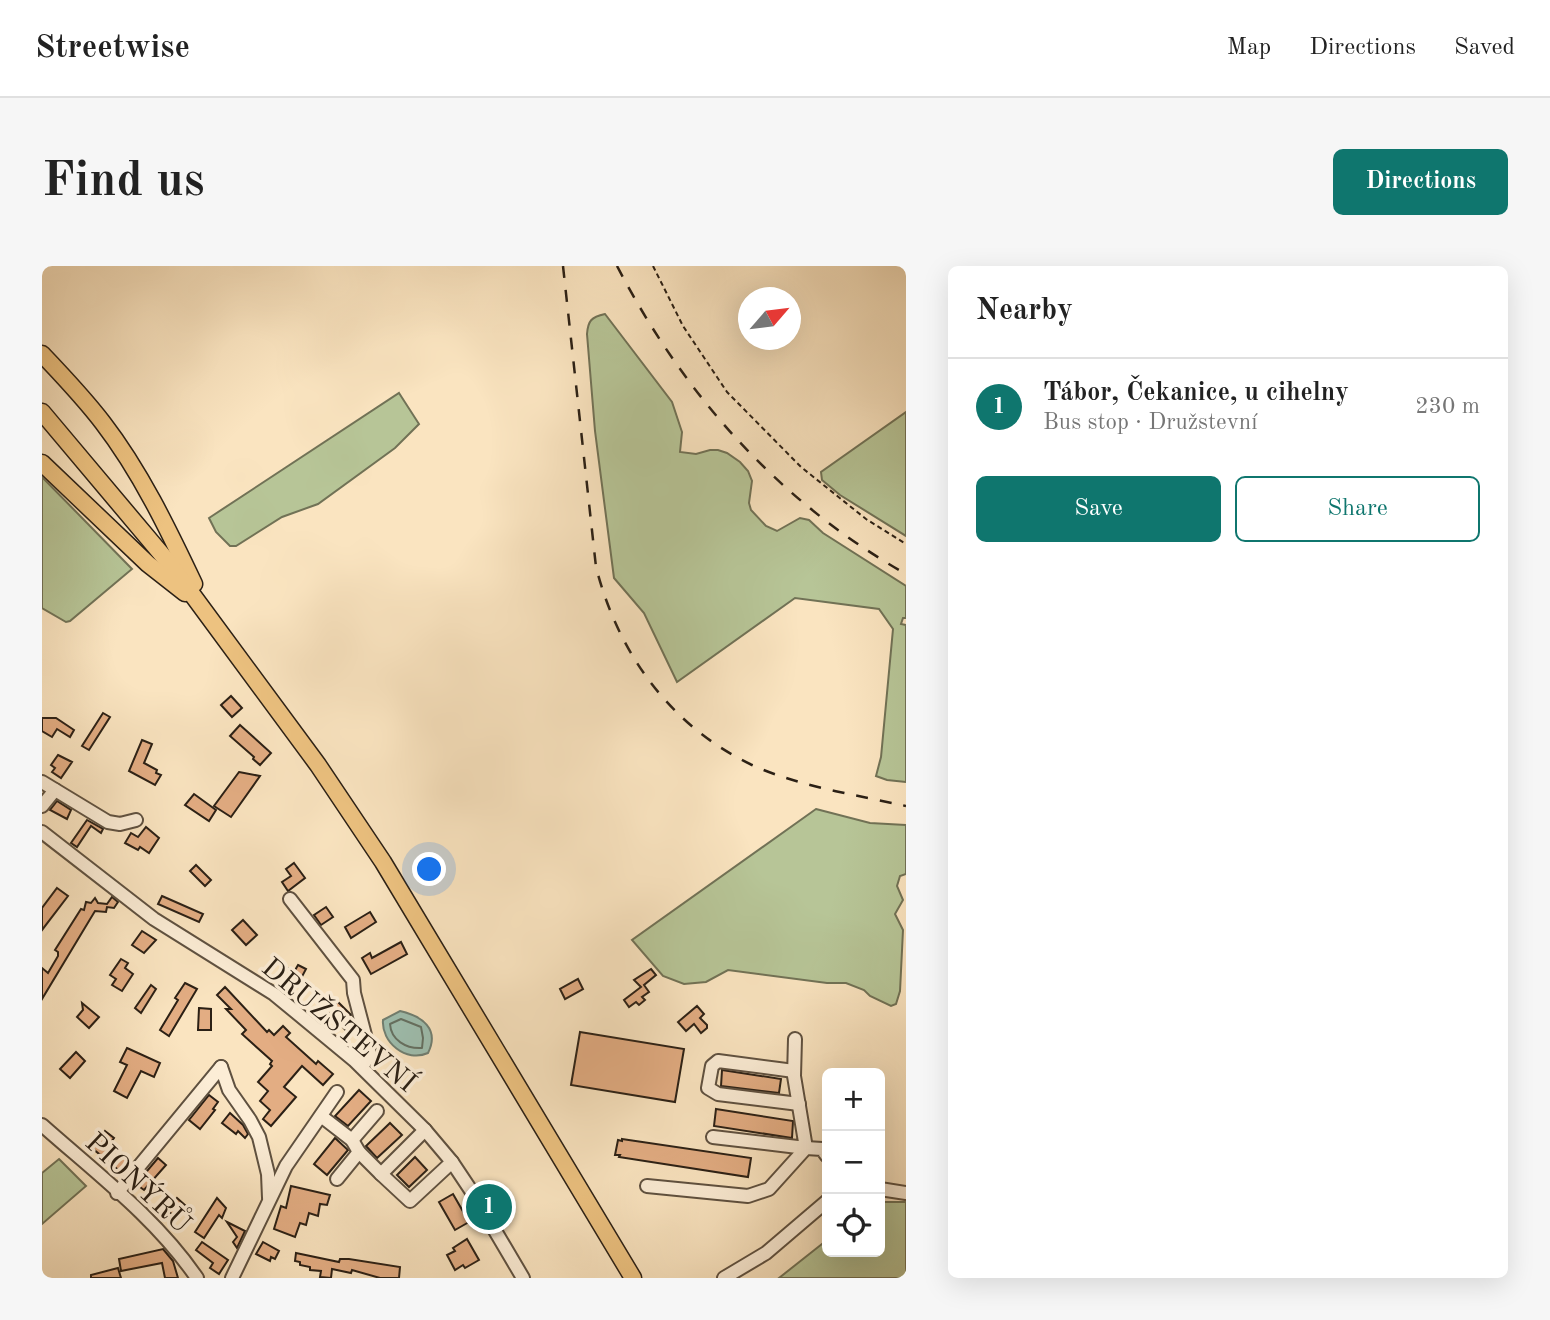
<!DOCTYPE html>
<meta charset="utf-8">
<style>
body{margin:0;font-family:"Old Standard TT",serif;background:#f6f6f6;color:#222}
.controls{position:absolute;right:21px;bottom:21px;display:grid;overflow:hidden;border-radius:10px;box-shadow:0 7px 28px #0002}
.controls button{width:63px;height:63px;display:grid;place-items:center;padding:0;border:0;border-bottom:2px solid #e0e0e0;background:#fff;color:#222;font:35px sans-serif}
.compass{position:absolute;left:696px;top:21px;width:63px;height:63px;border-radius:50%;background:#fff;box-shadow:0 7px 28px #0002;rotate:62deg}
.you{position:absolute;left:388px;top:604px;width:24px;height:24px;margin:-18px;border:5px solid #fff;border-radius:50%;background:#1a73e8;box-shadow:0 0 0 10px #1a73e833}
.badge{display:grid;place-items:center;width:46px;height:46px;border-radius:50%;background:#0f766e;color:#fff;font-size:23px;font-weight:700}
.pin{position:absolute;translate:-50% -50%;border:4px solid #fff;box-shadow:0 2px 7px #0006}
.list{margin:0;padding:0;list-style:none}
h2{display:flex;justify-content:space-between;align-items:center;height:91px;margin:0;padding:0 28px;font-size:30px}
h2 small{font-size:23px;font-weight:400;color:#767676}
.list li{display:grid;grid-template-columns:46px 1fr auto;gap:21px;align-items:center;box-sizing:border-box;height:98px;padding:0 28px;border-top:2px solid #e0e0e0}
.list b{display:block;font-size:26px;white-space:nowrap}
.list p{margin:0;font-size:23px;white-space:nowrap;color:#767676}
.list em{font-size:23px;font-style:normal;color:#767676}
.actions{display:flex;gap:14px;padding:21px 28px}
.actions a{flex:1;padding:16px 0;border:2px solid #0f766e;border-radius:10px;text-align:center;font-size:24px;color:#0f766e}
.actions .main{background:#0f766e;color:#fff}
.icon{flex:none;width:38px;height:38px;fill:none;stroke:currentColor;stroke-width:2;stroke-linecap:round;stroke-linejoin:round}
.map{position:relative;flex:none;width:864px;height:1012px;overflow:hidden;border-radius:10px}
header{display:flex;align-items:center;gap:42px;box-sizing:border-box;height:98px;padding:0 35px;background:#fff;border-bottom:2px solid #e0e0e0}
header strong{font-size:33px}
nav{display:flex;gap:38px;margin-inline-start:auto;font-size:24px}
.intro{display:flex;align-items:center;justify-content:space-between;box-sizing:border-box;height:168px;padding:0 42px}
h1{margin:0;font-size:49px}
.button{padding:18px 32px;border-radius:10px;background:#0f766e;color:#fff;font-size:24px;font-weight:700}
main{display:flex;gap:42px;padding:0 42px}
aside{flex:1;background:#fff;border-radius:10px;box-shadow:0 7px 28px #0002}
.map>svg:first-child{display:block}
.green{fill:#b7c597;stroke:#717256;stroke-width:2}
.water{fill:#9ebfb0;stroke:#707f72;stroke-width:2}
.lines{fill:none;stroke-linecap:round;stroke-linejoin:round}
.shore{stroke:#647062;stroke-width:2}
.building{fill:#e3ad83;stroke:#2b2015;stroke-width:2}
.minor-casing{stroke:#5f5140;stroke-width:16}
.major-casing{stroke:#2b2015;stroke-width:19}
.path{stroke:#2b2015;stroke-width:2;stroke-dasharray:5 3.5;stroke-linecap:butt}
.minor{stroke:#fcedd6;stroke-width:12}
.major{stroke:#edc280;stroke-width:16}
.rail{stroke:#2b2015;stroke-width:2.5;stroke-dasharray:12 12;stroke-linecap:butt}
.labels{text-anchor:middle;stroke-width:7;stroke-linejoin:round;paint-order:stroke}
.street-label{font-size:28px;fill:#2b2015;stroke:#fcedd6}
</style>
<header>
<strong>Streetwise</strong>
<nav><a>Map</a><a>Directions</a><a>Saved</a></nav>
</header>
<div class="intro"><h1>Find us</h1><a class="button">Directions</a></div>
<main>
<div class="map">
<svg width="864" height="1012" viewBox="0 0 864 1012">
<rect width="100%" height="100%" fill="#fae4c0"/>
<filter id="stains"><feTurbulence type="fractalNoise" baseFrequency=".00286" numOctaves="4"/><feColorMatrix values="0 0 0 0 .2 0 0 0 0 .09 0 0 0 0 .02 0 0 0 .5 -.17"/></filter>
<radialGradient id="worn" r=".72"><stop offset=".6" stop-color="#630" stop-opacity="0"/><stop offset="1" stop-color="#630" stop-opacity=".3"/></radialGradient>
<g class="green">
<path d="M563 48 630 136 640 166 638 186 654 188 668 184H676L685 187 698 196 706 205 710 215 707 237 709 244 724 260 735 265 758 252 767 254 781 267 864 320V352H861L859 358 864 359V516L845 514 834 510 839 491 851 363 837 343 753 332 635 416 602 347 572 312 553 165 545 68C546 55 549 51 563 48Z"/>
<path d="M357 127 377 158 353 182 276 238 240 251 194 280H188L174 266 167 252Z"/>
<path d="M864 146V270L798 229 780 214 779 206Z"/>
<path d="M0 211 90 303 28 355 24 356 0 342Z"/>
<path d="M774 543 828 557 864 559V608L858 610 855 620 861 634 853 648 861 664 858 725 854 738 849 740 828 730 822 724 804 717H785L686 704 664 716 642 718 621 710 590 674Z"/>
<path d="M17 893 44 920 0 958V907Z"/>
<path d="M842 936H864V1012H737L785 974V986H838V938Z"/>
</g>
<path class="water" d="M358 745C380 750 398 763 386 787 364 797 339 776 341 754Z"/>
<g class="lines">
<path class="shore" d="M359 753 379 761 381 772 380 782C364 783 349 774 348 758Z"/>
</g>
<g class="building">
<path d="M189 430 200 442 190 451 179 439Z"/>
<path d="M61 447 68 451 47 484 40 480Z"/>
<path d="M0 452H14L32 464 28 471 15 463 10 471 0 465Z"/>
<path d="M198 459 229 487 218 499 211 493 212 491 188 470Z"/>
<path d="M100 474 110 478 102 497 115 504 114 507 119 509 113 519 87 505Z"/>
<path d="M16 489 30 496 19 512 10 506 13 502 9 499Z"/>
<path d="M197 506 218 510 189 551 172 540Z"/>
<path d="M152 528 174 544 167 555 143 539Z"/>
<path d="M15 535 29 544 25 553 8 544Z"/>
<path d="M45 554 61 563 59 567 49 560 35 581 29 577Z"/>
<path d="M104 561 117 572 107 587 98 581 96 584 83 577 89 567 96 571Z"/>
<path d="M252 597 263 612 246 625 240 616 249 610 244 603Z"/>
<path d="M154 599 169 614 163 620 148 605Z"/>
<path d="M15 622 26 630 0 664V642Z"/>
<path d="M120 630 161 648 157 656 116 638Z"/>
<path d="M70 631 76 636 72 642 65 641 64 646 53 645 0 733V702L6 707 16 690V686L13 684 39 643 42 644 44 636 49 637 53 632 56 637 65 638Z"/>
<path d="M284 641 291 651 279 659 272 649Z"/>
<path d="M328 646 334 656 309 672 303 661Z"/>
<path d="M201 654 215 669 204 679 190 664Z"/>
<path d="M100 665 114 674 102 687 90 679Z"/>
<path d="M359 676 365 688 329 708 320 692 328 687 330 692Z"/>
<path d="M79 693 86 697 83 702 91 708 80 725 70 719 74 713 68 709Z"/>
<path d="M256 699 264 703 255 720 237 708 243 700 252 706Z"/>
<path d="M609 703 614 709 602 719 607 726 600 731 603 734 597 739 594 736 587 741 582 734 599 721 592 714Z"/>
<path d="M536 713 541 723 523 733 518 723Z"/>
<path d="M143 717 155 723 127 770 118 764 136 734 133 732Z"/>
<path d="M109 719 114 723 99 747 93 742Z"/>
<path d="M183 721 225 766 227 764 232 769 241 760 248 767 244 771 274 798 276 795 291 808 281 819 260 800 242 821 254 831 229 860 221 853 228 844 218 835 226 825 216 816 230 800 228 798 230 795 200 768 204 764 184 743H189L175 729Z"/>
<path d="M294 734 309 749 305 752 311 758 313 764 308 769 288 747 294 742Z"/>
<path d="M40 737 57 751 47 762 35 751 41 744Z"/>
<path d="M655 740 662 748 658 752 665 759V762L659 767 652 758 644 765 636 756Z"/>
<path d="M157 742 169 743V764H156Z"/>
<path d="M538 766 642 783 633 836 529 819Z"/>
<path d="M85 782 118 797 112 811 99 805 85 832 72 825 85 799 78 796Z"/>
<path d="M34 786 43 795 28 812 18 803Z"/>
<path d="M680 804 739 813 737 827 679 820Z"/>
<path d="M317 824 329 835 306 860 293 850Z"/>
<path d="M167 829 176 836 171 843 173 844 158 863 147 854Z"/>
<path d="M674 843 751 855 750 872 672 860Z"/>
<path d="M188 847 201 859 206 868 203 872 196 865 194 868 180 857Z"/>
<path d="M348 857 360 869 335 892 324 880Z"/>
<path d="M63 865 72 872 67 879 89 897 80 907 50 882Z"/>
<path d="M293 872 306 884 285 909 272 898Z"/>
<path d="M580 873 709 892 706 911 577 891 578 889H573L576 874 580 875Z"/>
<path d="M373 891 385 904 367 921 355 909Z"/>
<path d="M116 892 124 899 102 924 94 918Z"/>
<path d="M249 920 288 929 285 939 278 938 276 950 267 947 264 959 258 957 253 971 232 963 239 940 244 942Z"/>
<path d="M411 928 427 956 413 964 397 936Z"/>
<path d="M135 932 143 939 133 951 125 944Z"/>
<path d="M175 932 184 942 180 952 177 949 162 972 153 966Z"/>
<path d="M185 956 203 965 195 982 191 976 195 971Z"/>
<path d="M425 973 437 994 423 1002 421 999 413 1004 405 989 413 985 411 982Z"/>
<path d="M160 976 186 994 177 1008 168 1002 171 997 154 984Z"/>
<path d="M221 976 237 985 233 993 229 991 228 995 214 988Z"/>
<path d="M121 983 131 995 136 1012H123L120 997 79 1005 77 993Z"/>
<path d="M254 987 297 996 298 993H307L358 1001 357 1012H338L310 1004 309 1007 290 1003 289 1012 278 1011 279 1005 268 1004V1001L258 999V996L253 995Z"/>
<path d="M76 1002 79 1012H49V1009Z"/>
</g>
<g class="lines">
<defs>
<g id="minor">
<path d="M0 516 66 556 78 558 94 554"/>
<path d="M0 540 13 524"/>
<path d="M0 566 112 653 232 728 312 794 383 864 410 896 432 929 481 1012"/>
<path d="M248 633 311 714 312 727 328 788 320 801"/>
<path d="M179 801 187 824 208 854 217 871 226 908 227 932"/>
<path d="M752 805 676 795 670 800 666 822 676 828 757 838"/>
<path d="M279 850 310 874 335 845"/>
<path d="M0 859C54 907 114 952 155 1012"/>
<path d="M671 871 764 882 752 810 753 773"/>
<path d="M310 874 317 886 339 908 383 864"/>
<path d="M339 908 368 935 410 896"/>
<path d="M295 913 317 886"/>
<path d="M605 920 706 930 727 923 764 882 780 883 785 890"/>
<path d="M838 923 864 927"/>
<path d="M75 927 179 801"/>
<path d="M190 1012 244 900 295 826"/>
<path d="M682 1012 724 987 785 935"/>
</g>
<g id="major">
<path d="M0 88C21 110 42 132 61 157 98 205 126 263 152 318"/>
<path d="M0 146 127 297 276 499 341 596 591 1012"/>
<path d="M0 197 106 298 143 327"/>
</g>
</defs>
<use href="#minor" class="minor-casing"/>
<use href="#major" class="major-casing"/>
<path class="path" d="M611 0 641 60 685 126 759 201 824 253 864 278"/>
<use href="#minor" class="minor"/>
<use href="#major" class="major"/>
<g class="rail">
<path d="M521 0 554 301C576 387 628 460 710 499 756 520 814 529 864 540"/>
<path d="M575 0C642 129 737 236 864 308"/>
</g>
</g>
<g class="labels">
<g class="street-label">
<text transform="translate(298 758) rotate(40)" y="10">DRUŽSTEVNÍ</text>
<text transform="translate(97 916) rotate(43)" y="10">PIONÝRŮ</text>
</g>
</g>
<rect width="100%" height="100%" filter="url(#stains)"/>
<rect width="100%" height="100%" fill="url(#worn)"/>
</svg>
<div class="controls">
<button>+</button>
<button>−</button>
<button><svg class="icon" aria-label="locate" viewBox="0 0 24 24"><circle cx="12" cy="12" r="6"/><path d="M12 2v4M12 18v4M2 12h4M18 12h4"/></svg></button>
</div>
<svg class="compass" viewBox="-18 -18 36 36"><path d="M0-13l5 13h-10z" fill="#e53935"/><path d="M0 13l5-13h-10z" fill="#767676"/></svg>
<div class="you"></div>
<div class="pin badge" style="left:447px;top:941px">1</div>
</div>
<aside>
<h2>Nearby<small></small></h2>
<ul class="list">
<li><span class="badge">1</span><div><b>Tábor, Čekanice, u cihelny</b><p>Bus stop · Družstevní</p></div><em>230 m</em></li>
</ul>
<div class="actions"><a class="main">Save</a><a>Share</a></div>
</aside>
</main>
